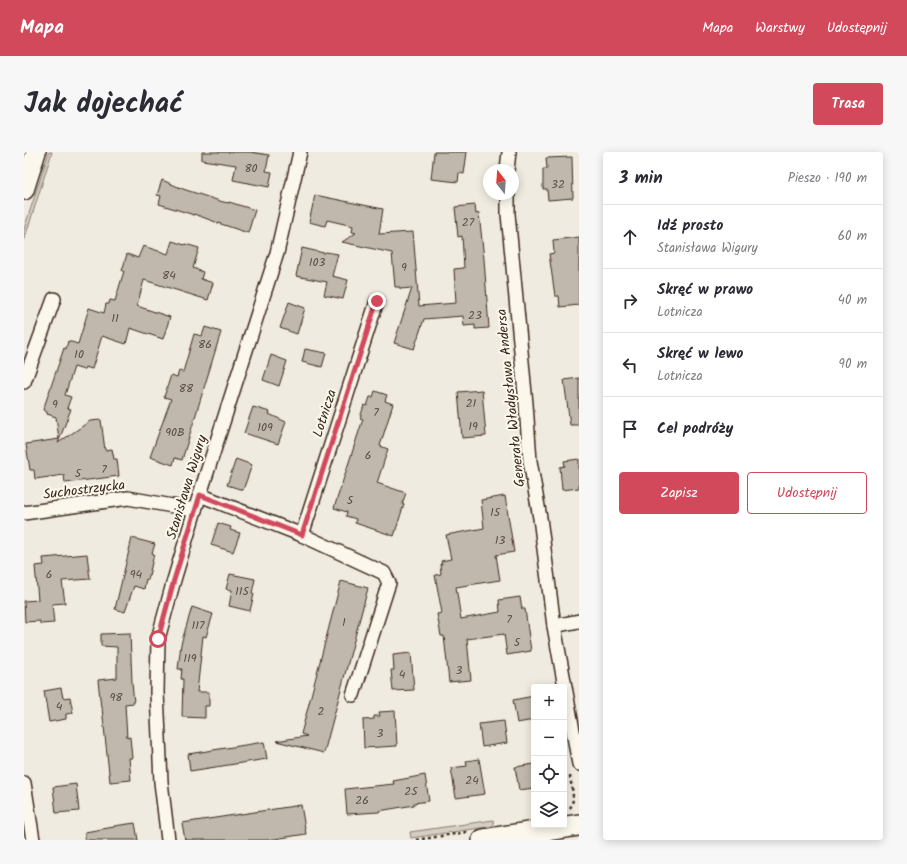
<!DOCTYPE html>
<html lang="pl">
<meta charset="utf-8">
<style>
body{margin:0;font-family:Kalam,sans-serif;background:#f7f7f7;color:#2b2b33}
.controls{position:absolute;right:12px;bottom:12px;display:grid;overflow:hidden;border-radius:4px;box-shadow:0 2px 10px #0003}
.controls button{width:36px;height:36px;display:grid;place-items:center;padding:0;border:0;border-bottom:1px solid #e1e1e2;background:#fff;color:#2b2b33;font:20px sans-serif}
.compass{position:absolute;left:459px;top:12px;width:36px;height:36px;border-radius:50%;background:#fff;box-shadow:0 2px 10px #0003;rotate:343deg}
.stop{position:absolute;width:12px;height:12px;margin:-9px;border:3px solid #d1495b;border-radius:50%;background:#fff}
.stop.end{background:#d1495b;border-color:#fff;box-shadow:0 1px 4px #0008}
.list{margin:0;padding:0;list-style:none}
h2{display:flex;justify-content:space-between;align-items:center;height:52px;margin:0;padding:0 16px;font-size:17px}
h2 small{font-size:13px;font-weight:400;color:#7c7c81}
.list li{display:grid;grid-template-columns:26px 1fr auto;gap:12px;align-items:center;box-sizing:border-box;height:64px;padding:0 16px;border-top:1px solid #e1e1e2}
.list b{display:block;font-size:15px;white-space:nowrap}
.list p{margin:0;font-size:13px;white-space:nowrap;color:#7c7c81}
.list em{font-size:13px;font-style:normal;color:#7c7c81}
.actions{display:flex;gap:8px;padding:12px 16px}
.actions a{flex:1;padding:9px 0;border:1px solid #d1495b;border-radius:4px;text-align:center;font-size:14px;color:#d1495b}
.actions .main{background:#d1495b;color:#fff}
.icon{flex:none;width:22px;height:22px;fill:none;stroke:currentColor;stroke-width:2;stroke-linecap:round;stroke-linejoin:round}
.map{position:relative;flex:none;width:555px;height:688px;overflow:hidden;border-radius:4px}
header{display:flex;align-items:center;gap:24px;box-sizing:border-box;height:56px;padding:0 20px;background:#d1495b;color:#fff}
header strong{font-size:19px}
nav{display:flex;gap:22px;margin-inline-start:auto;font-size:14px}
.intro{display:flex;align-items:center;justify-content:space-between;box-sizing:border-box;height:96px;padding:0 24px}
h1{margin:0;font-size:28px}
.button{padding:10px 18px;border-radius:4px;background:#d1495b;color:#fff;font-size:14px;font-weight:700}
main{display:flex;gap:24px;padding:0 24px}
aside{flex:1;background:#fff;border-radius:4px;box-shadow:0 2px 10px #0003}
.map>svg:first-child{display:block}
.green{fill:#d5cec3;stroke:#887c70}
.building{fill:#c0b8ad;stroke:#3b2a1e}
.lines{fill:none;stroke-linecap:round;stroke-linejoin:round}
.street-casing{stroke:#3b2a1e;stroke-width:16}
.secondary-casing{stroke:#3b2a1e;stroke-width:22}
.primary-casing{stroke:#3b2a1e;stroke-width:24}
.path{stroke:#3b2a1e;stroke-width:2.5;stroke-dasharray:3 3;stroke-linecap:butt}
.street{stroke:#fbf7ec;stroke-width:13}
.secondary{stroke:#fbf7ec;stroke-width:19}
.primary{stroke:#fbf7ec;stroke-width:21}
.route{stroke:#d1495b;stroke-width:5}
.labels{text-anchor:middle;stroke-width:4;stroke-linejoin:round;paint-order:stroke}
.number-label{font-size:12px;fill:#5c4e42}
.street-label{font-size:14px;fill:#3b2a1e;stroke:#fbf7ec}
</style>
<header>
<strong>Mapa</strong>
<nav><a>Mapa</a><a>Warstwy</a><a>Udostępnij</a></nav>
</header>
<div class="intro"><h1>Jak dojechać</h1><a class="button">Trasa</a></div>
<main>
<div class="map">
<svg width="555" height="688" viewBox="0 0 555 688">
<rect width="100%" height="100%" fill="#f0ebe0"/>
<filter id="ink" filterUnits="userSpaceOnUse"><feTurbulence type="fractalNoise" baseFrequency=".025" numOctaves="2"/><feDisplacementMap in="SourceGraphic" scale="8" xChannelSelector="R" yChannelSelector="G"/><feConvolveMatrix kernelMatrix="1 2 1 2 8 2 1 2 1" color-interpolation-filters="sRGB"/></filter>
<g filter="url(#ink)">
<g class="green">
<path d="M25 0H28L0 89V77Z"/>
<path d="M469 668 470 674 387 686 386 680Z"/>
</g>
<g class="building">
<path d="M178 0H226L245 3 242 19 248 20 245 35 209 28 212 13 178 8Z"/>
<path d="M410 0H443L440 22 435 21 434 30 407 27Z"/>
<path d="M548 5 549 46 524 48 523 37H519V17H523L522 6Z"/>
<path d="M138 28 159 37 199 50 205 51V50L231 58 224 81 197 72 170 62V63L135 52 137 44 133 43Z"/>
<path d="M291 43 359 57 355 82 389 80 395 154 432 151 430 117 440 116 438 84 434 85 431 55 451 53 452 62 455 61 460 107 465 176 451 177V173L440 174 439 164 400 167 390 197 370 191 388 136 376 137V135H371L368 101 318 90 332 81 328 80 329 74 303 68 301 74 285 70Z"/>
<path d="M555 85V153L536 155 535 144H531L525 102 530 101 529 88Z"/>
<path d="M148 89 161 93V92L175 96 169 116 179 120 177 127 189 131 184 148 120 128 113 154 146 165 139 187 106 176 102 192 78 184 68 217 61 215 60 218 50 215 41 243 47 245 43 256 47 257 34 291 66 269 77 268 81 298 88 297 90 307H93L95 324 41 331 40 323 11 327 10 318H6L2 292 35 287 32 265 23 262V260L19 258 40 196 42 197 44 189 54 192 65 156 80 161 82 152H85L86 148 91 149 100 119H98L103 102 114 106 119 94 144 102Z"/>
<path d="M278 96 300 101 302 100 314 102 308 124 324 128 319 147 300 143 303 130 272 124Z"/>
<path d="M265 150 281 156 273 182 256 176Z"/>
<path d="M181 175 197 180 158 308 151 306 149 313 126 305 147 247 140 245 147 223 153 225 155 219 159 220 170 182 178 184Z"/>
<path d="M281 197 302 201 298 215 278 210Z"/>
<path d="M247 203 263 209 255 234 239 228Z"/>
<path d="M555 226V273H546L540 228Z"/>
<path d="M458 238 462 284 438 286 434 240Z"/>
<path d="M351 239 363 243 361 249 369 252 356 294 364 297 353 331 382 341 378 352H380L370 384 331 371 332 367 322 364 323 360 310 356 339 267 336 266 340 253 343 254 346 245H349Z"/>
<path d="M229 255 246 260 245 262 262 270 254 292 220 281Z"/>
<path d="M212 307 228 313 219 338 203 333Z"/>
<path d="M555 307V336L538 338 536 315 541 314 540 309Z"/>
<path d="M481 344 490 400 472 403 476 428 432 435 437 467 476 460 475 448 496 445 498 457H501L507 499 483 503 480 482 443 487 447 528 425 530 420 484H417L413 462 418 461 411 423 417 422 416 412H418L417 409 427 407 422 383 460 376 457 348Z"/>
<path d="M194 371 207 375 206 378 216 381 209 400 187 393Z"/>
<path d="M108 386 131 392 128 401 130 402 124 428 122 427 120 437 110 434 101 460 91 457Z"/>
<path d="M63 402 66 427 38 429 41 451 28 452 30 471 16 472V469L1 470 0 449 14 448 11 414 20 413 19 406Z"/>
<path d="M206 422 231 427 228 441 230 442 226 459 205 454 208 438 202 437Z"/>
<path d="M317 429 344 436 300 601 252 589 283 584 277 582Z"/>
<path d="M168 455 189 462 182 485 179 484 173 540H185V554H181V566L158 565 159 527H157L158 517H154L157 492Z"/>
<path d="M106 481 108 530 110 551 101 552 103 586 106 585 108 606H105L107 628 86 630 78 556H77L74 528 93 526V495L77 494V482Z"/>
<path d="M387 501 390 538 369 539 367 518H370L369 503Z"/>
<path d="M37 536 39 546 46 545 49 561 42 562V567L25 570 20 539Z"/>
<path d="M510 544V568L493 571 489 548Z"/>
<path d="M371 559 373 594 340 596 339 568 350 567V564H356L355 560Z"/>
<path d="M480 569 483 591 458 595 455 572Z"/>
<path d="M240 590 243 607 166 619 164 602Z"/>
<path d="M455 607 461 642 432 646 427 616 443 614 442 609Z"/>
<path d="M510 612V636L495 638 491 615Z"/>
<path d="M401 623 405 649 390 651V653L355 659V660L323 662 321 637 370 632 369 629Z"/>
<path d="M52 632 55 659 32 661 29 635Z"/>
<path d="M277 653 282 682 244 688H161L158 671Z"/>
<path d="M111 671 114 688H61V680L90 675V674Z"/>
</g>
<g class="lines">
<defs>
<g id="street">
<path d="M483 18 485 0"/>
<path d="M484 42V62L502 252 506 309 516 366 530 474 555 612"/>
<path d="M0 230 30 147"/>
<path d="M176 343 278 383 360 421 365 431 329 543"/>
<path d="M0 361 104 346 171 358"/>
<path d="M278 383 353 149"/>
<path d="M530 474 555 469"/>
<path d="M0 631 9 688"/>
<path d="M144 688 137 630 133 540 134 487 150 428 171 358 253 101 276 0"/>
</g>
<path id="secondary" d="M0 38 12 0"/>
<path id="primary" d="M459 688 555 673"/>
</defs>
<use href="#street" class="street-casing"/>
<use href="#secondary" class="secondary-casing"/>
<use href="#primary" class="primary-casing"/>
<g class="path">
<path d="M546 624C547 634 552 647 546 656"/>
<path d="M392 688 443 680"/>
</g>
<use href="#street" class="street"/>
<use href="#secondary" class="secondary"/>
<use href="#primary" class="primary"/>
</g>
</g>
<g class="lines" filter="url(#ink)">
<path class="route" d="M134 487 150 428 176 343 278 383 353 149"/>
</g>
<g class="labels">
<g class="number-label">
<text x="227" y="20">80</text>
<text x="534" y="36">32</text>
<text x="444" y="74">27</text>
<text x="293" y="114">103</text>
<text x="380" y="119">9</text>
<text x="145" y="127">84</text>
<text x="451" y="167">23</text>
<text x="91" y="170">11</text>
<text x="181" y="196">86</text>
<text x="55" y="206">10</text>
<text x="162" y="240">88</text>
<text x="447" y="255">21</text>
<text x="31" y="256">9</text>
<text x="352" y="264">7</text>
<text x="449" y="278">19</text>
<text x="241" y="279">109</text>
<text x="151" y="284">90B</text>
<text x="344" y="307">6</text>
<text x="80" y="321">7</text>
<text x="54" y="325">5</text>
<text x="326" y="352">5</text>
<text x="471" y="364">15</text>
<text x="476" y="392">13</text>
<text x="25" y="426">6</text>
<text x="112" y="426">94</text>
<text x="218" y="443">115</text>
<text x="485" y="471">7</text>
<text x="320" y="474">1</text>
<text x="174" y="477">117</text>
<text x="493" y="494">5</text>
<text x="166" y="510">119</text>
<text x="435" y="522">3</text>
<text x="378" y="526">4</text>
<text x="92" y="549">98</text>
<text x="35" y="558">4</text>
<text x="297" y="563">2</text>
<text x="356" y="585">3</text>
<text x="448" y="632">24</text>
<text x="387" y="643">25</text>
<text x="338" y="652">26</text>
</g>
<g class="street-label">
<text transform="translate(486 246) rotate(-96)" y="5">Generała Władysława Andersa</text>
<text transform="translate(300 261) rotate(-72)" y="5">Lotnicza</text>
<text transform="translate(162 335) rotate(-73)" y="5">Stanisława Wigury</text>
<text transform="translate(60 337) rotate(-7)" y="5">Suchostrzycka</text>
</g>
</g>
</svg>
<div class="controls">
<button>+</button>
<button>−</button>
<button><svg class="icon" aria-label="locate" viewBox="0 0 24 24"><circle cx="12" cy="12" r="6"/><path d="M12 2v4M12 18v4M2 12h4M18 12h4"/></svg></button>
<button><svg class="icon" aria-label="layers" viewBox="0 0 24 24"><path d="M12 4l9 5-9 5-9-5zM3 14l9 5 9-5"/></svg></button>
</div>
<svg class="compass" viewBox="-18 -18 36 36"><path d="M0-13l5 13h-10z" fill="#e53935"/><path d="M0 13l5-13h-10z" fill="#7c7c81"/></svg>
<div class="stop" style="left:134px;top:487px"></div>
<div class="stop end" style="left:353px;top:149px"></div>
</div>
<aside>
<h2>3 min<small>Pieszo · 190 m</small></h2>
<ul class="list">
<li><svg class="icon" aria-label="ahead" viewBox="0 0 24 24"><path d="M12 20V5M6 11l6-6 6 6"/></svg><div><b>Idź prosto</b><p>Stanisława Wigury</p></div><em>60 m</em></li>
<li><svg class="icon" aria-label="right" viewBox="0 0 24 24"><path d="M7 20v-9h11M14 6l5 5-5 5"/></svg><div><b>Skręć w prawo</b><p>Lotnicza</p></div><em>40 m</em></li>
<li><svg class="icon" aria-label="left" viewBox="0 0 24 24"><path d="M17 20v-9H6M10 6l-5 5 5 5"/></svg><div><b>Skręć w lewo</b><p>Lotnicza</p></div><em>90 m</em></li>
<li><svg class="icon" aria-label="arrive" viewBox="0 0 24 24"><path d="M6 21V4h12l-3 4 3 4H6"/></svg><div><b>Cel podróży</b></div></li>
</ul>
<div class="actions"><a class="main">Zapisz</a><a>Udostępnij</a></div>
</aside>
</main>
